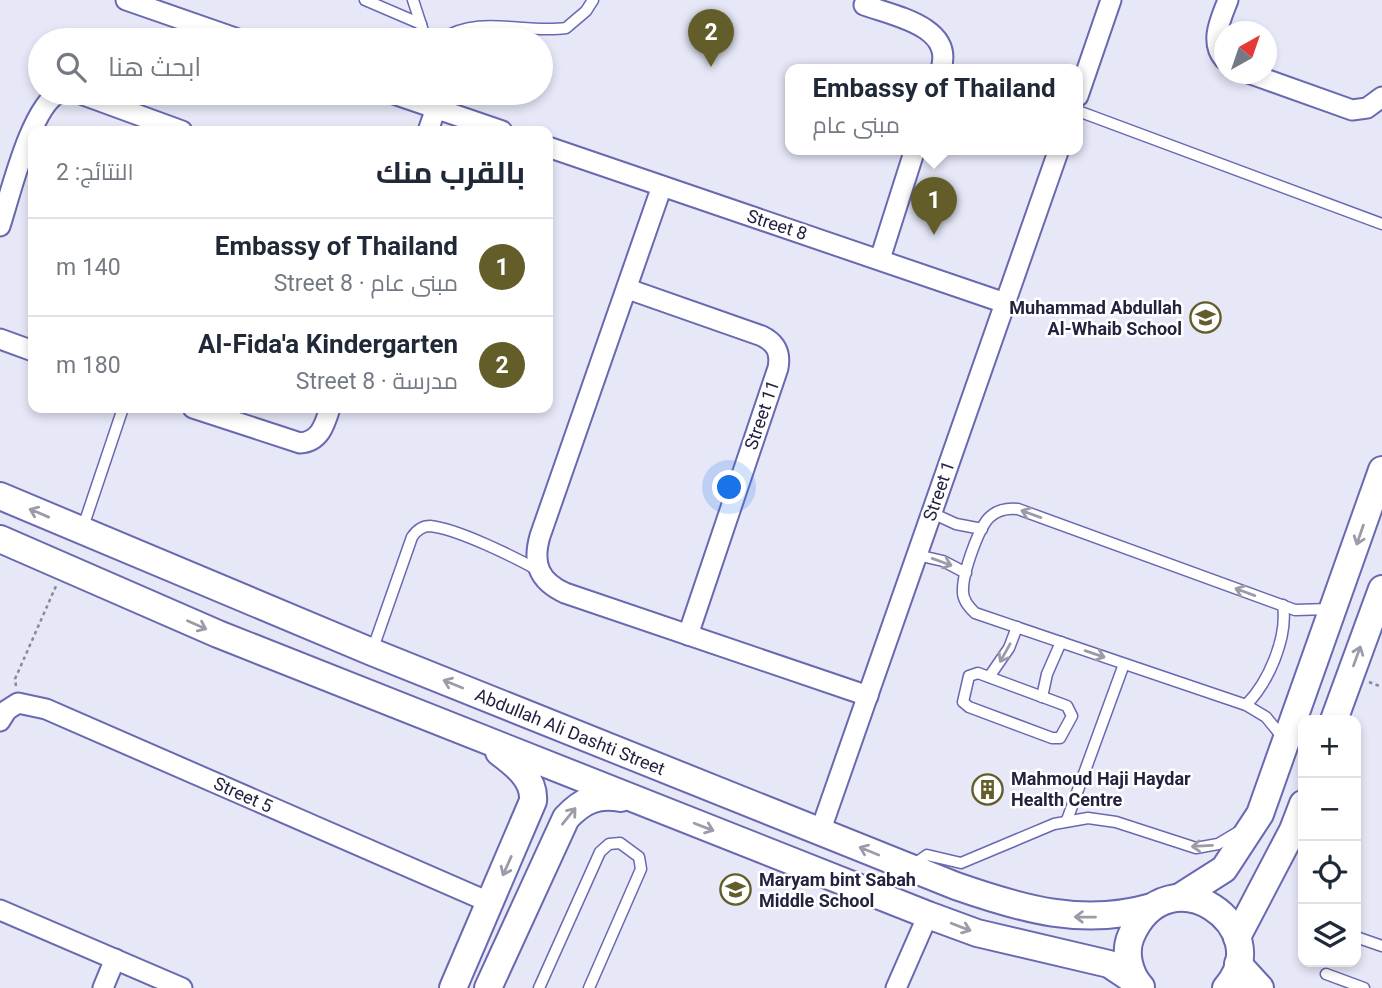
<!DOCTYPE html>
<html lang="ar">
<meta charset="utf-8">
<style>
body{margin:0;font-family:Roboto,Cairo,sans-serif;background:#f2f2f3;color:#1f2937;direction:rtl}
.controls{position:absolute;right:21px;bottom:21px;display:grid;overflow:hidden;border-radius:14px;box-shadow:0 4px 10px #0003}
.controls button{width:63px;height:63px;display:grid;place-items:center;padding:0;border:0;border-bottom:2px solid #e0e1e3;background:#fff;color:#1f2937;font:35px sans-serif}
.compass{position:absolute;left:1214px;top:21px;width:63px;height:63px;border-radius:50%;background:#fff;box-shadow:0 4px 10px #0003;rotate:40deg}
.you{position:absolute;left:730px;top:488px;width:24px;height:24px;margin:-18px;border:5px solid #fff;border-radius:50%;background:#1a73e8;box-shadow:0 0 0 10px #1a73e833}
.badge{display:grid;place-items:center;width:46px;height:46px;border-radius:50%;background:#635d29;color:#fff;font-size:23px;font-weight:700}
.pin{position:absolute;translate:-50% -58px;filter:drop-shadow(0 2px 4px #0008)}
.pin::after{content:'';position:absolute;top:37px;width:24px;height:21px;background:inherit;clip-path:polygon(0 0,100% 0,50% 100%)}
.popup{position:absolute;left:785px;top:64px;width:298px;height:91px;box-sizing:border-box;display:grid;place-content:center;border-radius:14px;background:#fff;filter:drop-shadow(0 2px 5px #0005);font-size:23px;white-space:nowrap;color:#747a83}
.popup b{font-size:26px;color:#1f2937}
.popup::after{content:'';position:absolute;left:50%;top:100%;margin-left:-14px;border:14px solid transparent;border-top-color:#fff}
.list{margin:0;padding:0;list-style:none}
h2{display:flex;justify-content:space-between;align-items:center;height:91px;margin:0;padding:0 28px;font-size:30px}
h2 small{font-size:23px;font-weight:400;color:#747a83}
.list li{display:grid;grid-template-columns:46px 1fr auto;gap:21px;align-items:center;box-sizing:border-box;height:98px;padding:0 28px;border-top:2px solid #e0e1e3}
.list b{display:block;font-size:26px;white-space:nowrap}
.list p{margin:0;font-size:23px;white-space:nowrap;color:#747a83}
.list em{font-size:23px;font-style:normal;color:#747a83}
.icon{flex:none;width:38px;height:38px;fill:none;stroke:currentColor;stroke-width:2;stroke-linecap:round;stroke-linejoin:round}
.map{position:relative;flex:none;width:1382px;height:988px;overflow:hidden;direction:ltr}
.search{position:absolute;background:#fff;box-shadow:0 4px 10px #0003;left:28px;top:28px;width:525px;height:77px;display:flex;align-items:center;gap:18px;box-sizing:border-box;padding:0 24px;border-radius:38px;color:#747a83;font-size:26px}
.panel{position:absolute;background:#fff;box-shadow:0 4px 10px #0003;left:28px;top:126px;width:525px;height:287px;border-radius:14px;direction:rtl}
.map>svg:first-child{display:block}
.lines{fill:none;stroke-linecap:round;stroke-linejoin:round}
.lane-casing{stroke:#6969b0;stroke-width:13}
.street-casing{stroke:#6969b0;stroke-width:23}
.secondary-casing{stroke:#6969b0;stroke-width:30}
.path{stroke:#87889e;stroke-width:2.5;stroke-dasharray:3.5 3.5;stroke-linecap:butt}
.lane{stroke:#fff;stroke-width:10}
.street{stroke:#fff;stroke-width:19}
.secondary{stroke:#fff;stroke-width:26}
.oneway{stroke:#9c9ca9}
.labels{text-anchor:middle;stroke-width:5;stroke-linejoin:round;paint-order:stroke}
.street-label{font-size:18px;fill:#232340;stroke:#fff}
.poi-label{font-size:18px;font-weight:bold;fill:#232340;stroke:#fff;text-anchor:start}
</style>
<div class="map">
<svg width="1382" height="988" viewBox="0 0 1382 988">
<rect width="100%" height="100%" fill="#e6e8f8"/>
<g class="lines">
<defs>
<g id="lane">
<path d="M365 0 421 24"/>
<path d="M413 0 426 40"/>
<path d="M440 40C479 14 523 34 566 28L586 11 593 0"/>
<path d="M1078 111 1382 224"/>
<path d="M932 513 956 524 982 529"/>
<path d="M82 530 123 408"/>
<path d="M917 555 943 561 966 573"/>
<path d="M372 651 412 537C416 531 422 526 430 526 458 529 512 556 538 570"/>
<path d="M978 673 1067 706 1072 716 1060 738H1052L969 707 963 702 969 676Z"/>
<path d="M989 677 1009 648 1017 627"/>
<path d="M1042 697 1047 674 1061 642"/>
<path d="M1246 705C1268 683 1288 638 1283 605"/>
<path d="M1284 739 1266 717 1246 705 975 613C968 606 962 599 963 589 963 573 979 525 991 516 999 509 1008 508 1018 509L1295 610 1330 609"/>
<path d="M1067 820 1124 664"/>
<path d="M914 869 917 862 927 855 961 863 1054 824 1088 818 1116 822 1196 848 1218 844 1238 832"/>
<path d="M1356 937 1382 946"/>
<path d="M1326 974 1364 988"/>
<path d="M539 988 600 852 609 844 620 843 639 857 641 869 589 988"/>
</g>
<g id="street">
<path d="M126 0 241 40"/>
<path d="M864 5C894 16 954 26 941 69"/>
<path d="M1224 59C1209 41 1221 19 1228 0"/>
<path d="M1251 74 1352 110 1367 108 1382 97"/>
<path d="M78 93 182 131"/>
<path d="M391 93 502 131"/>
<path d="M1078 96 1111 0"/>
<path d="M428 131 436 108"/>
<path d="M548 147 1005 303"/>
<path d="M662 186 540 536C532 564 539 581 565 593L868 696"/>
<path d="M0 226C10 196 31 106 59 93"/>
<path d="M880 259 915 149"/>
<path d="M628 289 762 336C776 343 781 352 778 368L688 635"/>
<path d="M0 339 33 351"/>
<path d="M193 408 300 443C320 442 325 424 330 408"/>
<path d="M0 721 7 710 18 703 46 709 491 903"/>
<path d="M820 832 1059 149"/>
<path d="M0 910 182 988"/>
<path d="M103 988 115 959"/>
<path d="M896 988 928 915"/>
</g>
<g id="secondary">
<path d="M0 496 372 652 956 886C1022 909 1083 927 1152 907"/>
<path d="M0 539 218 634 928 915 977 933 1109 964 1136 982"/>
<path d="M1334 720 1382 589"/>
<path d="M1180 897 1224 869 1260 814 1382 470"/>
<path d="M1237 937 1293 830 1303 804"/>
<path d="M1238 964 1260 988"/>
<path d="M1141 987C1129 974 1124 952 1131 936 1168 850 1279 928 1226 988"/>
<path d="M453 988 533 801C535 779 515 764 499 752"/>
<path d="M488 988 566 818C583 800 597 794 621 798"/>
</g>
</defs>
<use href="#lane" class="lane-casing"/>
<use href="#street" class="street-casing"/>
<use href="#secondary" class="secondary-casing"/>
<g class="path">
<path d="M1369 682 1382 687"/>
<path d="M16 686 15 679 56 586"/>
</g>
<use href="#lane" class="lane"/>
<use href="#street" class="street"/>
<use href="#secondary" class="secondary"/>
</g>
<defs><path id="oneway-shaft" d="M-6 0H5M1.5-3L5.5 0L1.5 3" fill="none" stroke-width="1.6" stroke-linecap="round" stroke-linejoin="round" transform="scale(1.75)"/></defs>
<g class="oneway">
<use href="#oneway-shaft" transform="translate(39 513) rotate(-157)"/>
<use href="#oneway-shaft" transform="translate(1031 514) rotate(-160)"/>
<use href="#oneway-shaft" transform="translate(1360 535) rotate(109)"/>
<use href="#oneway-shaft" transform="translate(942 562) rotate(20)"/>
<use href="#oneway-shaft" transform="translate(1245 592) rotate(-160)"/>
<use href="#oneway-shaft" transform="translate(197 625) rotate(24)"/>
<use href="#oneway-shaft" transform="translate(1005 653) rotate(119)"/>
<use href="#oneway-shaft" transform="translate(1095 654) rotate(19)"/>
<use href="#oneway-shaft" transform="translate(1357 656) rotate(-70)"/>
<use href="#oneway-shaft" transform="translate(453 684) rotate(-158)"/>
<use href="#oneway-shaft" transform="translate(569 816) rotate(-51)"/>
<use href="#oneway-shaft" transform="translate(704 827) rotate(21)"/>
<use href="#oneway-shaft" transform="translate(1202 846) rotate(177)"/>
<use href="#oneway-shaft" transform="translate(869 851) rotate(-158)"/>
<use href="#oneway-shaft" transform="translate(507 866) rotate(114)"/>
<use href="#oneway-shaft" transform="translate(1085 917) rotate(-179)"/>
<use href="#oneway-shaft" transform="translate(961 927) rotate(21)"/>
</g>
<defs>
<symbol id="school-ring" viewBox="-11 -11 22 22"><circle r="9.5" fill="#fff" stroke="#635d29" stroke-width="1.5"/><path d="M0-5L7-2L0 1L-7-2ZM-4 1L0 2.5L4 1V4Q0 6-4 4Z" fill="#635d29"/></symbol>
<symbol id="building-ring" viewBox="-11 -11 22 22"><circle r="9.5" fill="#fff" stroke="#635d29" stroke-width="1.5"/><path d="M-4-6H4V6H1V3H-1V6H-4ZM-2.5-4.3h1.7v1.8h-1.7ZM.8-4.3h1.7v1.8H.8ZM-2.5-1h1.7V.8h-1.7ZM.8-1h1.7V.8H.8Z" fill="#635d29"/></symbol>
</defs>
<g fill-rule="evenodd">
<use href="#school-ring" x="1188" y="300" width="35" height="35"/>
<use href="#building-ring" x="970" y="772" width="35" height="35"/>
<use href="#school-ring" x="718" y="872" width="35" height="35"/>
</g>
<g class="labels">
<g class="street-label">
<text transform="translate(777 225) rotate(18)" y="6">Street 8</text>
<text transform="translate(762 415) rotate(-71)" y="6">Street 11</text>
<text transform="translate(939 491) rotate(-71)" y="6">Street 1</text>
<text transform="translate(570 732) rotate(22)" y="6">Abdullah Ali Dashti Street</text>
<text transform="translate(243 795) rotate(24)" y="6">Street 5</text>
</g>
<g class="poi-label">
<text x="1182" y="314" text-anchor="end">Muhammad Abdullah<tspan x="1182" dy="21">Al-Whaib School</tspan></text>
<text x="1011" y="785">Mahmoud Haji Haydar<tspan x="1011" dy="21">Health Centre</tspan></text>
<text x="759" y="886">Maryam bint Sabah<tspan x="759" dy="21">Middle School</tspan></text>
</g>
</g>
</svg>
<div class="controls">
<button>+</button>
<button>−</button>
<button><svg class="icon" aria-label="locate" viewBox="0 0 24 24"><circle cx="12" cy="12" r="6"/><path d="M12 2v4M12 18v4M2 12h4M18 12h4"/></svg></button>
<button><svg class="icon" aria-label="layers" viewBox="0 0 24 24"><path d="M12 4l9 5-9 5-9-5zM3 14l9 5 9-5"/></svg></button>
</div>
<svg class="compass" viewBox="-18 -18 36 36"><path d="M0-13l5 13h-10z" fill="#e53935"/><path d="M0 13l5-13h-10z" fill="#747a83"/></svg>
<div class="you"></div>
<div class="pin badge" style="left:934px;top:235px">1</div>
<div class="popup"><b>Embassy of Thailand</b>مبنى عام</div>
<div class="pin badge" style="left:711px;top:67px">2</div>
<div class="search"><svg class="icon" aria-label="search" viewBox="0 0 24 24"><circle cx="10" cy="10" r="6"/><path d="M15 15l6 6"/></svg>ابحث هنا</div>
<section class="panel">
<h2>بالقرب منك<small>النتائج: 2</small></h2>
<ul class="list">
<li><span class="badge">1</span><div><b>Embassy of Thailand</b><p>مبنى عام · Street 8</p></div><em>140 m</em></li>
<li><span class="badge">2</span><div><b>Al-Fida'a Kindergarten</b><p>مدرسة · Street 8</p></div><em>180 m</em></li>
</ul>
</section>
</div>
